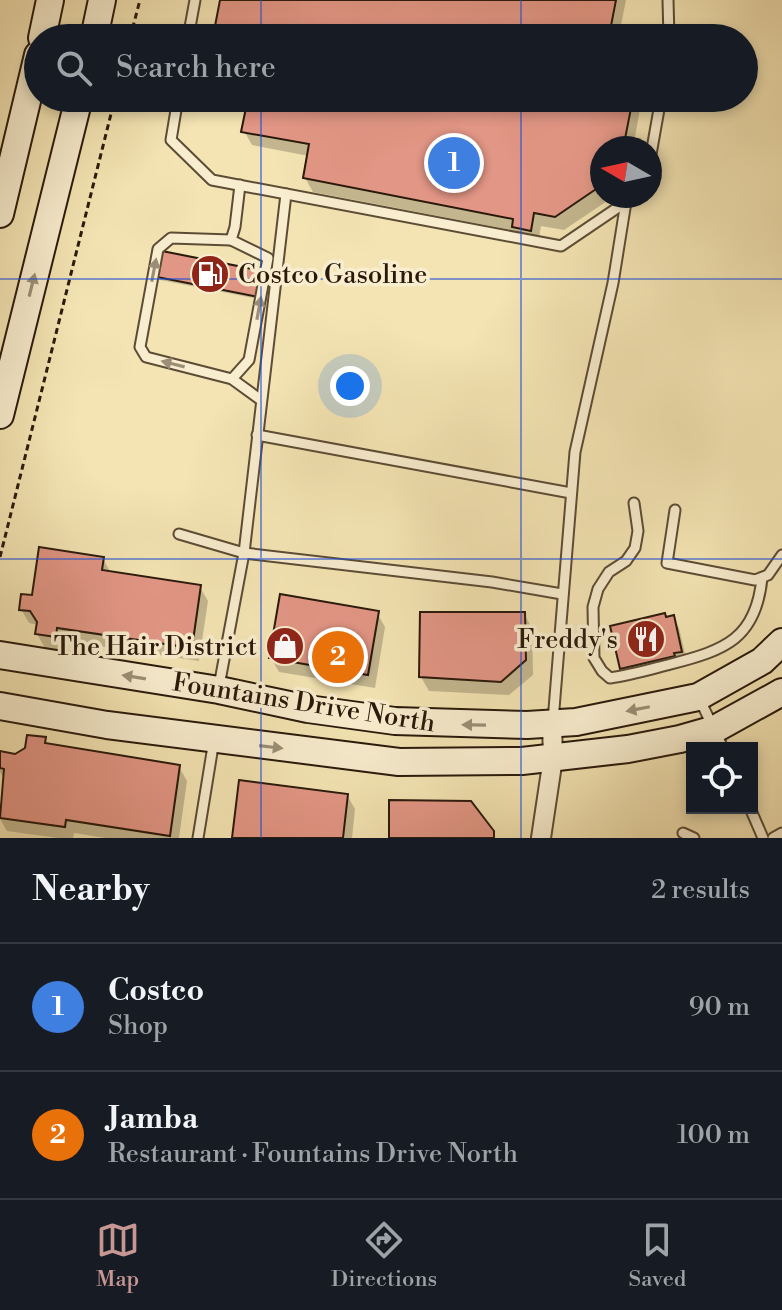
<!DOCTYPE html>
<meta charset="utf-8">
<style>
body{margin:0;font-family:"Libre Bodoni",serif;background:#242831;color:#f1f3f6}
.controls{position:absolute;right:24px;bottom:24px;display:grid;overflow:hidden;border-radius:0px;box-shadow:0 4px 12px #0003}
.controls button{width:72px;height:72px;display:grid;place-items:center;padding:0;border:0;border-bottom:2px solid #363941;background:#171b24;color:#f1f3f6;font:40px sans-serif}
.compass{position:absolute;left:590px;top:136px;width:72px;height:72px;border-radius:50%;background:#171b24;box-shadow:0 4px 12px #0003;rotate:279deg}
.you{position:absolute;left:350px;top:386px;width:28px;height:28px;margin:-20px;border:6px solid #fff;border-radius:50%;background:#1a73e8;box-shadow:0 0 0 12px #1a73e833}
.badge{display:grid;place-items:center;width:52px;height:52px;border-radius:50%;background:#c59692;color:#fff;font-size:26px;font-weight:700}
.pin{position:absolute;translate:-50% -50%;border:4px solid #fff;box-shadow:0 2px 8px #0006}
.list{margin:0;padding:0;list-style:none}
h2{display:flex;justify-content:space-between;align-items:center;height:104px;margin:0;padding:0 32px;font-size:34px}
h2 small{font-size:26px;font-weight:400;color:#9ea1a6}
.list li{display:grid;grid-template-columns:52px 1fr auto;gap:24px;align-items:center;box-sizing:border-box;height:128px;padding:0 32px;border-top:2px solid #363941}
.list b{display:block;font-size:30px;white-space:nowrap}
.list p{margin:0;font-size:26px;white-space:nowrap;color:#9ea1a6}
.list em{font-size:26px;font-style:normal;color:#9ea1a6}
.icon{flex:none;width:44px;height:44px;fill:none;stroke:currentColor;stroke-width:2;stroke-linecap:round;stroke-linejoin:round}
.map{position:relative;flex:none;width:782px;height:838px;overflow:hidden}
.search{position:absolute;background:#171b24;box-shadow:0 4px 12px #0003;left:24px;right:24px;top:24px;height:88px;display:flex;align-items:center;gap:20px;box-sizing:border-box;padding:0 28px;border-radius:44px;color:#9ea1a6;font-size:30px}
.sheet{height:360px;background:#171b24}
nav{display:flex;justify-content:space-around;align-items:center;box-sizing:border-box;height:112px;border-top:2px solid #363941;background:#171b24;font-size:22px;color:#9ea1a6}
nav a{display:grid;justify-items:center;gap:4px}
nav .on{color:#c59692}
.map>svg:first-child{display:block}
.shadow{fill:#0003}
.building{fill:#e29685;stroke:#29190b;stroke-width:2}
.lines{fill:none;stroke-linecap:round;stroke-linejoin:round}
.lane-casing{stroke:#5c4c35;stroke-width:13}
.street-casing{stroke:#5c4c35;stroke-width:22}
.secondary-casing{stroke:#29190b;stroke-width:30}
.path{stroke:#29190b;stroke-width:3;stroke-dasharray:6 4;stroke-linecap:butt}
.lane{stroke:#f8edce;stroke-width:9}
.street{stroke:#f8edce;stroke-width:18}
.secondary{stroke:#f8edce;stroke-width:26}
.oneway{fill:#9b8e76}
.grid{fill:none;stroke:#1d4ed8;stroke-width:2;stroke-opacity:0.55}
.labels{text-anchor:middle;stroke-width:7;stroke-linejoin:round;paint-order:stroke}
.poi-label{font-size:26px;fill:#29190b;stroke:#f8edce;text-anchor:end}
.street-label{font-size:26px;fill:#29190b;stroke:#f8edce}
</style>
<div class="map">
<svg width="782" height="838" viewBox="0 0 782 838">
<rect width="100%" height="100%" fill="#f4e4b3"/>
<filter id="stains"><feTurbulence type="fractalNoise" baseFrequency=".0025" numOctaves="4"/><feColorMatrix values="0 0 0 0 .2 0 0 0 0 .09 0 0 0 0 .02 0 0 0 .5 -.17"/></filter>
<radialGradient id="worn" r=".72"><stop offset=".6" stop-color="#630" stop-opacity="0"/><stop offset="1" stop-color="#630" stop-opacity=".3"/></radialGradient>
<g class="shadow">
<path d="M222 0H626L619 35 634 38H224L217 25Z"/>
<path d="M250 98H642L633 148H602V196L613 197 564 230 541 226 538 244 522 241 516 231 313 192 305 178 309 156 252 145 244 131Z"/>
<path d="M262 273 259 299 160 280 159 277Z"/>
<path d="M103 559 111 573 200 587 208 601 199 661 65 641 63 650 45 648 37 634 39 625 29 623 21 609 33 597Z"/>
<path d="M377 613 385 627 375 688 279 672 271 658Z"/>
<path d="M524 614 532 628 533 675 509 695 429 691 421 677Z"/>
<path d="M673 618 679 628 687 662 628 679 622 669 612 627Z"/>
<path d="M45 739 48 745 179 767 187 781 179 838H105L74 833 73 838H58L7 831 0 819 5 780 0 772V753L16 756Z"/>
<path d="M347 795 355 809 352 838H234Z"/>
</g>
<g class="building">
<path d="M220 0H616L610 31 644 38H259L260 35 215 26Z"/>
<path d="M248 98H633L624 144 632 146 631 148H602V185L555 217 534 213 531 231 512 227 513 219 303 178 309 144 241 132Z"/>
<path d="M162 251 263 271 258 297 157 277Z"/>
<path d="M39 547 104 557 102 570 201 585 192 648 57 628 56 637 35 634 37 622 30 611 19 610 21 594 32 595Z"/>
<path d="M280 594 379 611 368 675 269 658Z"/>
<path d="M420 612H525L526 660 501 682 419 677Z"/>
<path d="M665 613 666 617 674 615 682 652 674 653 675 656 620 669 610 626Z"/>
<path d="M27 735 46 737 45 743 180 765 170 836 66 820 65 827 0 818 4 769 0 768V751L15 754 25 748Z"/>
<path d="M239 780 348 794 343 838H232Z"/>
<path d="M389 800 471 801 494 831V838H389Z"/>
</g>
<g class="lines">
<defs>
<g id="lane">
<path d="M668 0 669 38"/>
<path d="M188 38 195 0"/>
<path d="M178 98 171 140 212 180 561 246 626 202"/>
<path d="M650 160 661 98"/>
<path d="M240 185 235 227 231 240 171 238 158 249 140 347 146 357 232 379 261 400"/>
<path d="M286 194 244 553 492 582 562 594"/>
<path d="M231 240 268 258 249 360 232 379"/>
<path d="M257 435 571 493"/>
<path d="M634 503 638 531 635 548 626 561 609 572 598 589 593 607 594 658 602 671 610 678C631 675 651 669 671 664 725 650 756 639 762 578"/>
<path d="M675 510 667 563 755 580 768 575 782 555"/>
<path d="M179 534 244 553 219 686"/>
<path d="M700 700 723 748"/>
<path d="M553 721 575 452 613 283 626 202 630 196"/>
<path d="M750 808 763 838"/>
<path d="M683 833 694 838"/>
<path d="M198 838 214 740"/>
<path d="M773 838 782 833"/>
</g>
<path id="street" d="M541 838 553 758 552 724"/>
<g id="secondary">
<path d="M42 38 50 0"/>
<path d="M94 38 102 0"/>
<path d="M0 214 38 55"/>
<path d="M0 415 79 98"/>
<path d="M0 655 219 690 308 709 395 721 527 725 576 722 698 697 762 661 782 642"/>
<path d="M0 706 107 725 399 762 522 761 628 749 680 739 715 729 782 692"/>
</g>
</defs>
<use href="#lane" class="lane-casing"/>
<use href="#street" class="street-casing"/>
<use href="#secondary" class="secondary-casing"/>
<g class="path">
<path d="M130 38 140 0"/>
<path d="M0 557 115 98"/>
</g>
<use href="#lane" class="lane"/>
<use href="#street" class="street"/>
<use href="#secondary" class="secondary"/>
</g>
<defs><path id="oneway-solid" d="M-6-.8H1V-3.2L6.5 0L1 3.2V.8H-6Z" transform="scale(2)"/></defs>
<g class="oneway">
<use href="#oneway-solid" transform="translate(154 270) rotate(-79)"/>
<use href="#oneway-solid" transform="translate(32 285) rotate(-76)"/>
<use href="#oneway-solid" transform="translate(259 308) rotate(-80)"/>
<use href="#oneway-solid" transform="translate(173 364) rotate(-166)"/>
<use href="#oneway-solid" transform="translate(134 677) rotate(-171)"/>
<use href="#oneway-solid" transform="translate(638 709) rotate(169)"/>
<use href="#oneway-solid" transform="translate(474 725) rotate(-179)"/>
<use href="#oneway-solid" transform="translate(271 747) rotate(7)"/>
</g>
<path class="grid" d="M261 0V38M521 0V38M261 98V838M521 98V838M0 279H782M0 559H782"/>
<defs>
<symbol id="fuel-disc" viewBox="-11 -11 22 22"><circle r="9.5" fill="#8f2418" stroke="#f8edce"/><path d="M-5.5-6h7V0h2V4h1.3V-2.5L3-4.5l.8-.8L6-3V5H2.5V1h-1V6h-7ZM-4.2-4.7v3.2H.2V-4.7Z" fill="#fff"/></symbol>
<symbol id="restaurant-disc" viewBox="-11 -11 22 22"><circle r="9.5" fill="#8f2418" stroke="#f8edce"/><path d="M-5-6h1v4h1v-4h1v4h1v-4h1v5L-1.5 .5V6h-2V.5L-5-1ZM5-6V6H3V1.5H1.5Q1.5-4 5-6Z" fill="#fff"/></symbol>
<symbol id="shop-disc" viewBox="-11 -11 22 22"><circle r="9.5" fill="#8f2418" stroke="#f8edce"/><path d="M-5-2.5h2.3a2.7 3.5 0 0 1 5.4 0H5L5.5 6h-11ZM-1.5-2.5h3a1.5 2.3 0 0 0-3 0Z" fill="#fff"/></symbol>
</defs>
<g fill-rule="evenodd">
<use href="#fuel-disc" x="188" y="252" width="44" height="44"/>
<use href="#restaurant-disc" x="624" y="617" width="44" height="44"/>
<use href="#shop-disc" x="263" y="624" width="44" height="44"/>
</g>
<g class="labels">
<g class="poi-label">
<text x="238" y="283" text-anchor="start">Costco Gasoline</text>
<text x="618" y="648">Freddy's</text>
<text x="257" y="655">The Hair District</text>
</g>
<g class="street-label">
<text transform="translate(304 702) rotate(9)" y="9">Fountains Drive North</text>
</g>
</g>
<rect width="100%" height="100%" filter="url(#stains)"/>
<rect width="100%" height="100%" fill="url(#worn)"/>
</svg>
<div class="controls">
<button><svg class="icon" aria-label="locate" viewBox="0 0 24 24"><circle cx="12" cy="12" r="6"/><path d="M12 2v4M12 18v4M2 12h4M18 12h4"/></svg></button>
</div>
<svg class="compass" viewBox="-18 -18 36 36"><path d="M0-13l5 13h-10z" fill="#e53935"/><path d="M0 13l5-13h-10z" fill="#9ea1a6"/></svg>
<div class="you"></div>
<div class="pin badge" style="left:454px;top:163px;background:#3f7fe0">1</div>
<div class="pin badge" style="left:338px;top:657px;background:#e8710a">2</div>
<div class="search"><svg class="icon" aria-label="search" viewBox="0 0 24 24"><circle cx="10" cy="10" r="6"/><path d="M15 15l6 6"/></svg>Search here</div>
</div>
<section class="sheet">
<h2>Nearby<small>2 results</small></h2>
<ul class="list">
<li><span class="badge" style="background:#3f7fe0">1</span><div><b>Costco</b><p>Shop</p></div><em>90 m</em></li>
<li><span class="badge" style="background:#e8710a">2</span><div><b>Jamba</b><p>Restaurant · Fountains Drive North</p></div><em>100 m</em></li>
</ul>
</section>
<nav>
<a class="on"><svg class="icon" aria-label="map" viewBox="0 0 24 24"><path d="M3 6l6-2 6 2 6-2v14l-6 2-6-2-6 2zM9 4v14M15 6v14"/></svg>Map</a>
<a><svg class="icon" aria-label="directions" viewBox="0 0 24 24"><path d="M12 3l9 9-9 9-9-9zM9 14v-3h6M13 9l2 2-2 2"/></svg>Directions</a>
<a><svg class="icon" aria-label="saved" viewBox="0 0 24 24"><path d="M7 4h10v16l-5-4-5 4z"/></svg>Saved</a>
</nav>
